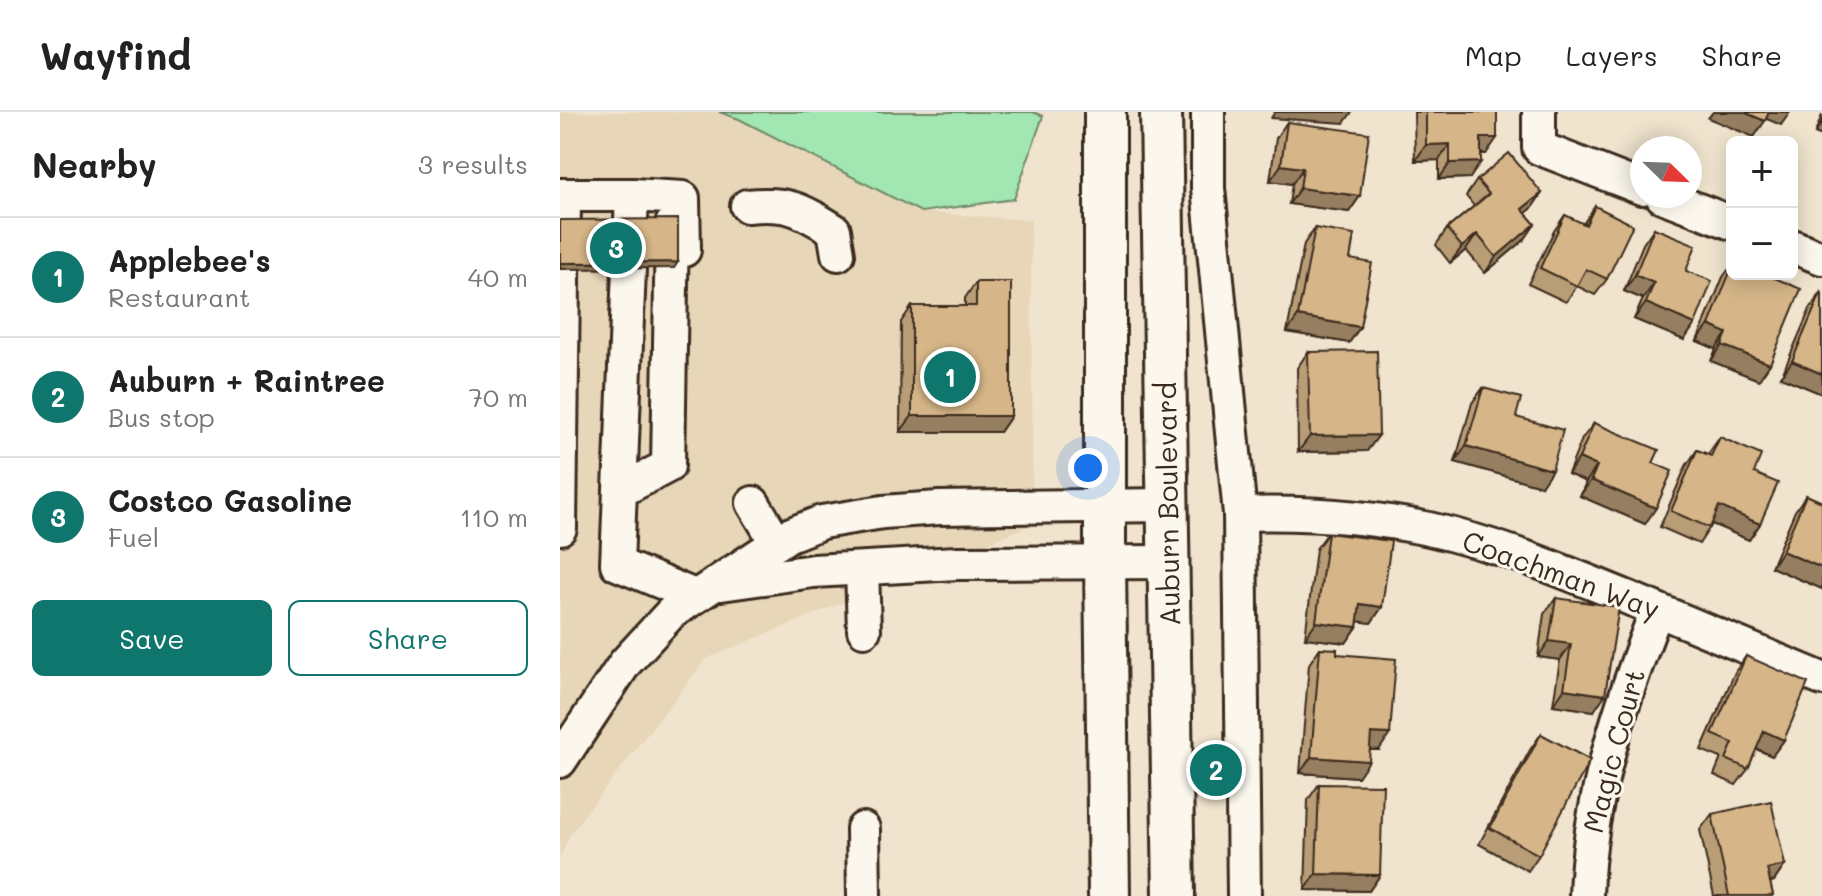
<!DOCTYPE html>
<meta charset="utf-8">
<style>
body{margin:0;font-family:Mali,sans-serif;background:#f2f2f2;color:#222}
.controls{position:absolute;right:24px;top:24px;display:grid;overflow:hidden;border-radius:12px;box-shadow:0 4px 20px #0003}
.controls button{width:72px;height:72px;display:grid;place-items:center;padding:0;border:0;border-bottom:2px solid #e0e0e0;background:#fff;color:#222;font:40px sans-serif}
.compass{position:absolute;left:1070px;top:24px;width:72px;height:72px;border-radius:50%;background:#fff;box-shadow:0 4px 20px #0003;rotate:113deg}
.you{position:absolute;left:528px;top:356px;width:28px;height:28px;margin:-20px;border:6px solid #fff;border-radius:50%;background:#1a73e8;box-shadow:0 0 0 12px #1a73e833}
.badge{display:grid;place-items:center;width:52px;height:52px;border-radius:50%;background:#0f766e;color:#fff;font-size:26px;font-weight:700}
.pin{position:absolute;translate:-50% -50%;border:4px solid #fff;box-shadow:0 2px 8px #0006}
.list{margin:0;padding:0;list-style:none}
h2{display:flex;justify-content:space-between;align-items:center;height:104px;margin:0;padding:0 32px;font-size:34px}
h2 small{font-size:26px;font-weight:400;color:#767676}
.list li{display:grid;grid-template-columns:52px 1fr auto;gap:24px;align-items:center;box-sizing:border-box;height:120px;padding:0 32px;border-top:2px solid #e0e0e0}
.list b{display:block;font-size:30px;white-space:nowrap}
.list p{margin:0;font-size:26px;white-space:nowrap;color:#767676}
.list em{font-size:26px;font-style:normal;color:#767676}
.actions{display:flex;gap:16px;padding:24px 32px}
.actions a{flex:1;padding:18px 0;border:2px solid #0f766e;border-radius:12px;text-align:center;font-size:28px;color:#0f766e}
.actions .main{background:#0f766e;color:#fff}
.map{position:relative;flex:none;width:1262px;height:784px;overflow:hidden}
header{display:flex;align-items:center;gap:48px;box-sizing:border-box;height:112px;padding:0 40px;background:#fff;border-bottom:2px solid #e0e0e0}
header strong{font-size:38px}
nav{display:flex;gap:44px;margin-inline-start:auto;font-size:28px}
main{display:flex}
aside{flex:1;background:#fff}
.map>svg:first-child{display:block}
.built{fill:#e8d6b9}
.green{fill:#a2e6b1;stroke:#6e8868;stroke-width:2}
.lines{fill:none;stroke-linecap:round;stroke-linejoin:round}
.minor-casing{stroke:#3b2a1e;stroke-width:38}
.major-casing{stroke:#3b2a1e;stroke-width:46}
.minor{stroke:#fbf7ec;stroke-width:32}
.major{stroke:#fbf7ec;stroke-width:40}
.wall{fill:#b89d76;stroke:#3b2a1e;stroke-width:2}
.shaded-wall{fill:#967f60;stroke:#3b2a1e;stroke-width:2}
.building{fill:#d6b689;stroke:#3b2a1e;stroke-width:2}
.labels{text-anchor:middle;stroke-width:6;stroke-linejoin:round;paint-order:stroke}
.street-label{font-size:28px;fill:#3b2a1e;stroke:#fbf7ec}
</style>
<header>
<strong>Wayfind</strong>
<nav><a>Map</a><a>Layers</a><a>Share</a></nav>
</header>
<main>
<aside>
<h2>Nearby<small>3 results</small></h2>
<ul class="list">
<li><span class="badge">1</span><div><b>Applebee's</b><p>Restaurant</p></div><em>40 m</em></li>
<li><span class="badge">2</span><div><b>Auburn + Raintree</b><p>Bus stop</p></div><em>70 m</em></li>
<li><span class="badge">3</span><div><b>Costco Gasoline</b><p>Fuel</p></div><em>110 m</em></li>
</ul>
<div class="actions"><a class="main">Save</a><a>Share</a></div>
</aside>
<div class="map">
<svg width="1262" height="784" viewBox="0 0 1262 784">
<rect width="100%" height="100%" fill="#f0e4ce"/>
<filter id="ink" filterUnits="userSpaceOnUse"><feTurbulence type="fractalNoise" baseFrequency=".0125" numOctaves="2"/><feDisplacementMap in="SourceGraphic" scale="16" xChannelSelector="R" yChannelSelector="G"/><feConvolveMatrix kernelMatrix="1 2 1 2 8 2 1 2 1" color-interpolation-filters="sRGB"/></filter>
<g filter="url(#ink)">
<path class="built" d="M0 0H159L193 12 361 100 471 108 473 412 146 547 10 722 0 745Z"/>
<path class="green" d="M159 0H473L483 4 454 87 361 100 179 7Z"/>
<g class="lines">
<defs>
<g id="minor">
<path d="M648 0V76L680 402 684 784"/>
<path d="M979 0V36L1082 76"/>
<path d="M72 83 57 452 135 484"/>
<path d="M1102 84 1172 111"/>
<path d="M187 94C228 90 240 97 274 118L278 142"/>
<path d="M1232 134 1262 146"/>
<path d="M60 379 108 354 112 112"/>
<path d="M193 391 217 431"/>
<path d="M680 402C743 400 807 404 869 417 941 433 1008 461 1076 489 1138 515 1200 541 1262 567"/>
<path d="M0 416 4 87 0 83H72L123 86 124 138"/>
<path d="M302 457 304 518"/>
<path d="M161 472 253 459 397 451 609 450"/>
<path d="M0 649 65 551 111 501 229 423 262 410 323 400 379 396 608 393"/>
<path d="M303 717 304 784"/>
<path d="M1026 784C1029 685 1061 590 1097 498"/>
</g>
<g id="major">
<path d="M545 0V450L549 784"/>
<path d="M601 0 614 784"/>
</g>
</defs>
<use href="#minor" class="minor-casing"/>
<use href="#major" class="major-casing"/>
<use href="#minor" class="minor"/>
<use href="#major" class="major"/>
</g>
<g class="wall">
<path d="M854 0H937L926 42H921L910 66 879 67V48L855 49Z"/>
<path d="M1262 3V24L1255 21Z"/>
<path d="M727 10 800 84 789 100 729 92 732 72 710 69 716 26Z"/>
<path d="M917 68 982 81 971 97 965 101 975 112 964 128 925 161 906 138 890 151 876 133 887 117 914 94 906 84Z"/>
<path d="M1035 94 1047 167 1035 183 1017 174 1006 190 968 172 994 119 1005 103 1023 112Z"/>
<path d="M755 116 790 147 800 215 789 231 727 220 744 132Z"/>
<path d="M1094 116 1126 159 1135 212 1124 228 1074 207 1083 187 1064 179 1083 132Z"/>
<path d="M1172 153V162L1199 268 1151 249 1156 237 1137 229 1163 165Z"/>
<path d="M416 170 451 304 440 320H340L341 210 352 194H405V186Z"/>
<path d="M1261 181 1262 282 1221 265 1250 197Z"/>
<path d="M748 240 819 323 807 339 738 340 737 256Z"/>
<path d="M923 276 956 305 981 374 895 350 912 291Z"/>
<path d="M1034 311 1093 351 1085 412 1020 384 1026 370 1008 362 1022 327Z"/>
<path d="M1160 325 1194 361 1200 412 1189 428 1152 412 1139 432 1100 415 1126 354 1137 338 1148 342Z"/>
<path d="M1246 383 1262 390V477L1211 455 1235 399Z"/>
<path d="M768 421 822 495 811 511 798 509 797 515 786 531 745 526 756 437Z"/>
<path d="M996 486 1034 599 993 593 1000 548 978 545 984 502Z"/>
<path d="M760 536 777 542 819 638H810L798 665 740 661 749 552Z"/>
<path d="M1186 544 1224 628 1212 644 1196 637 1188 657 1176 673 1154 663 1161 646 1141 638 1175 560Z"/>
<path d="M981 622 979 743 968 759 919 732 970 638Z"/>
<path d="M759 672 820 763 809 779 745 778 748 688Z"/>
<path d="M1152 702 1225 753 1214 769 1210 770 1213 783 1212 784H1154L1140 718Z"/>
</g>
<g class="shaded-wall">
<path d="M715 0H792L784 11 711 6Z"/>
<path d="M1153 0H1184L1205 9 1194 25 1148 6Z"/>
<path d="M1206 0H1230L1221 13 1202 5Z"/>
<path d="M1262 10V24L1255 21Z"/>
<path d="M921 26H937L926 42 910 41Z"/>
<path d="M890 32 879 48 855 49 866 33Z"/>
<path d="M921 50 910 66 879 67 890 51Z"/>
<path d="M721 53 743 56 732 72 710 69Z"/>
<path d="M740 76 800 84 789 100 729 92Z"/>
<path d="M982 81 971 97 951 113 962 97Z"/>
<path d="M975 112 964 128 925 161 936 145Z"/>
<path d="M917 122 906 138 890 151 902 135Z"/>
<path d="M118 150 114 156 0 157V151Z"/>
<path d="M1075 163 1094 171 1083 187 1064 179Z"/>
<path d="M1086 191 1135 212 1124 228 1074 207Z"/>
<path d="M738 204 800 215 789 231 727 220Z"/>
<path d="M1149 213 1167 221 1156 237 1137 229Z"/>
<path d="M1162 233 1210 252 1199 268 1151 249Z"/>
<path d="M1232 249 1262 262V282L1221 265Z"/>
<path d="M352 304H451L440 320H340Z"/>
<path d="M819 323 807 339 738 340 750 324Z"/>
<path d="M906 334 992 358 981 374 895 350Z"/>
<path d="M1019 346 1037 354 1026 370 1008 362Z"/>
<path d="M1031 368 1096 396 1085 412 1020 384Z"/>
<path d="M1159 394 1200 412 1189 428 1148 410Z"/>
<path d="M1222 439 1262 456V477L1211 455Z"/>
<path d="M800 492 822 495 811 511 789 508Z"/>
<path d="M756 510 797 515 786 531 745 526Z"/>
<path d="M989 529 1011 532 1000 548 978 545Z"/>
<path d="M1004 577 1045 583 1034 599 993 593Z"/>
<path d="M1204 619 1224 628 1212 644 1193 635Z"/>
<path d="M811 621 830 622 819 638 800 637Z"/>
<path d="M751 645 809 649 798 665 740 661Z"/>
<path d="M1225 753 1214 769 1196 773 1207 757Z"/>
<path d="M756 762 820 763 809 779 745 778Z"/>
</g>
<g class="building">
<path d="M866 0H937V26H921V50L890 51V32L866 33Z"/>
<path d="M1184 0H1209L1205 9Z"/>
<path d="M727 10 809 21 800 84 740 76 743 56 721 53Z"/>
<path d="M949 41 982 81 962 97 975 112 936 145 917 122 902 135 887 117 929 82 917 68Z"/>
<path d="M1035 94 1073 113 1047 167 1026 157 1017 174 980 156 1005 103 1026 113Z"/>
<path d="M118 107V150L0 151V108Z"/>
<path d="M755 116 794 123 790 147 812 151 800 215 738 204Z"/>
<path d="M1094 116 1136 133 1126 159 1152 169 1135 212 1086 191 1094 171 1075 163Z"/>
<path d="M1172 155V162H1205L1241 177 1210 252 1162 233 1167 221 1149 213Z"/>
<path d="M416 170H451V304H352V194H416Z"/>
<path d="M1261 181H1262V262L1232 249Z"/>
<path d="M817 239 819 323 750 324 748 240Z"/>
<path d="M923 276 961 286 956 305 1003 318 992 358 906 334Z"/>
<path d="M1034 311 1099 338 1093 351 1112 359 1096 396 1031 368 1037 354 1019 346Z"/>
<path d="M1160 325 1201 343 1194 361 1218 371 1200 412 1159 394 1150 416 1111 399 1137 338 1151 344Z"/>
<path d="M1246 383 1262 390V456L1222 439Z"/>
<path d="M768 421 831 429 822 495 800 492 797 515 756 510Z"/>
<path d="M996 486 1059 495 1045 583 1004 577 1011 532 989 529Z"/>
<path d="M760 536 777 537V542L836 547 830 622 811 621 809 649 751 645Z"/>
<path d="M1186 544 1248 571 1224 628 1204 619 1188 657 1166 647 1173 631 1152 622Z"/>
<path d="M981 622 1030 648 979 743 930 716Z"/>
<path d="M759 672 823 673 820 763 756 762Z"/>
<path d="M1211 689 1225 753 1207 757 1213 783 1206 784H1169L1152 702Z"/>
</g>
</g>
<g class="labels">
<g class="street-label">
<text transform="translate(608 392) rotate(-91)" y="10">Auburn Boulevard</text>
<text transform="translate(1001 463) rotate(20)" y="10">Coachman Way</text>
<text transform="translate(1054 639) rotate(-75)" y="10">Magic Court</text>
</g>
</g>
</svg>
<div class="controls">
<button>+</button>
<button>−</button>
</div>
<svg class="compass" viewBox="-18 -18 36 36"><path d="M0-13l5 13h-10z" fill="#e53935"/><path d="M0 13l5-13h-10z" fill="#767676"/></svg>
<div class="you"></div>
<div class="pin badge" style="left:390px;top:265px">1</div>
<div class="pin badge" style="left:656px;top:658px">2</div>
<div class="pin badge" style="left:56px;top:136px">3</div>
</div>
</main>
